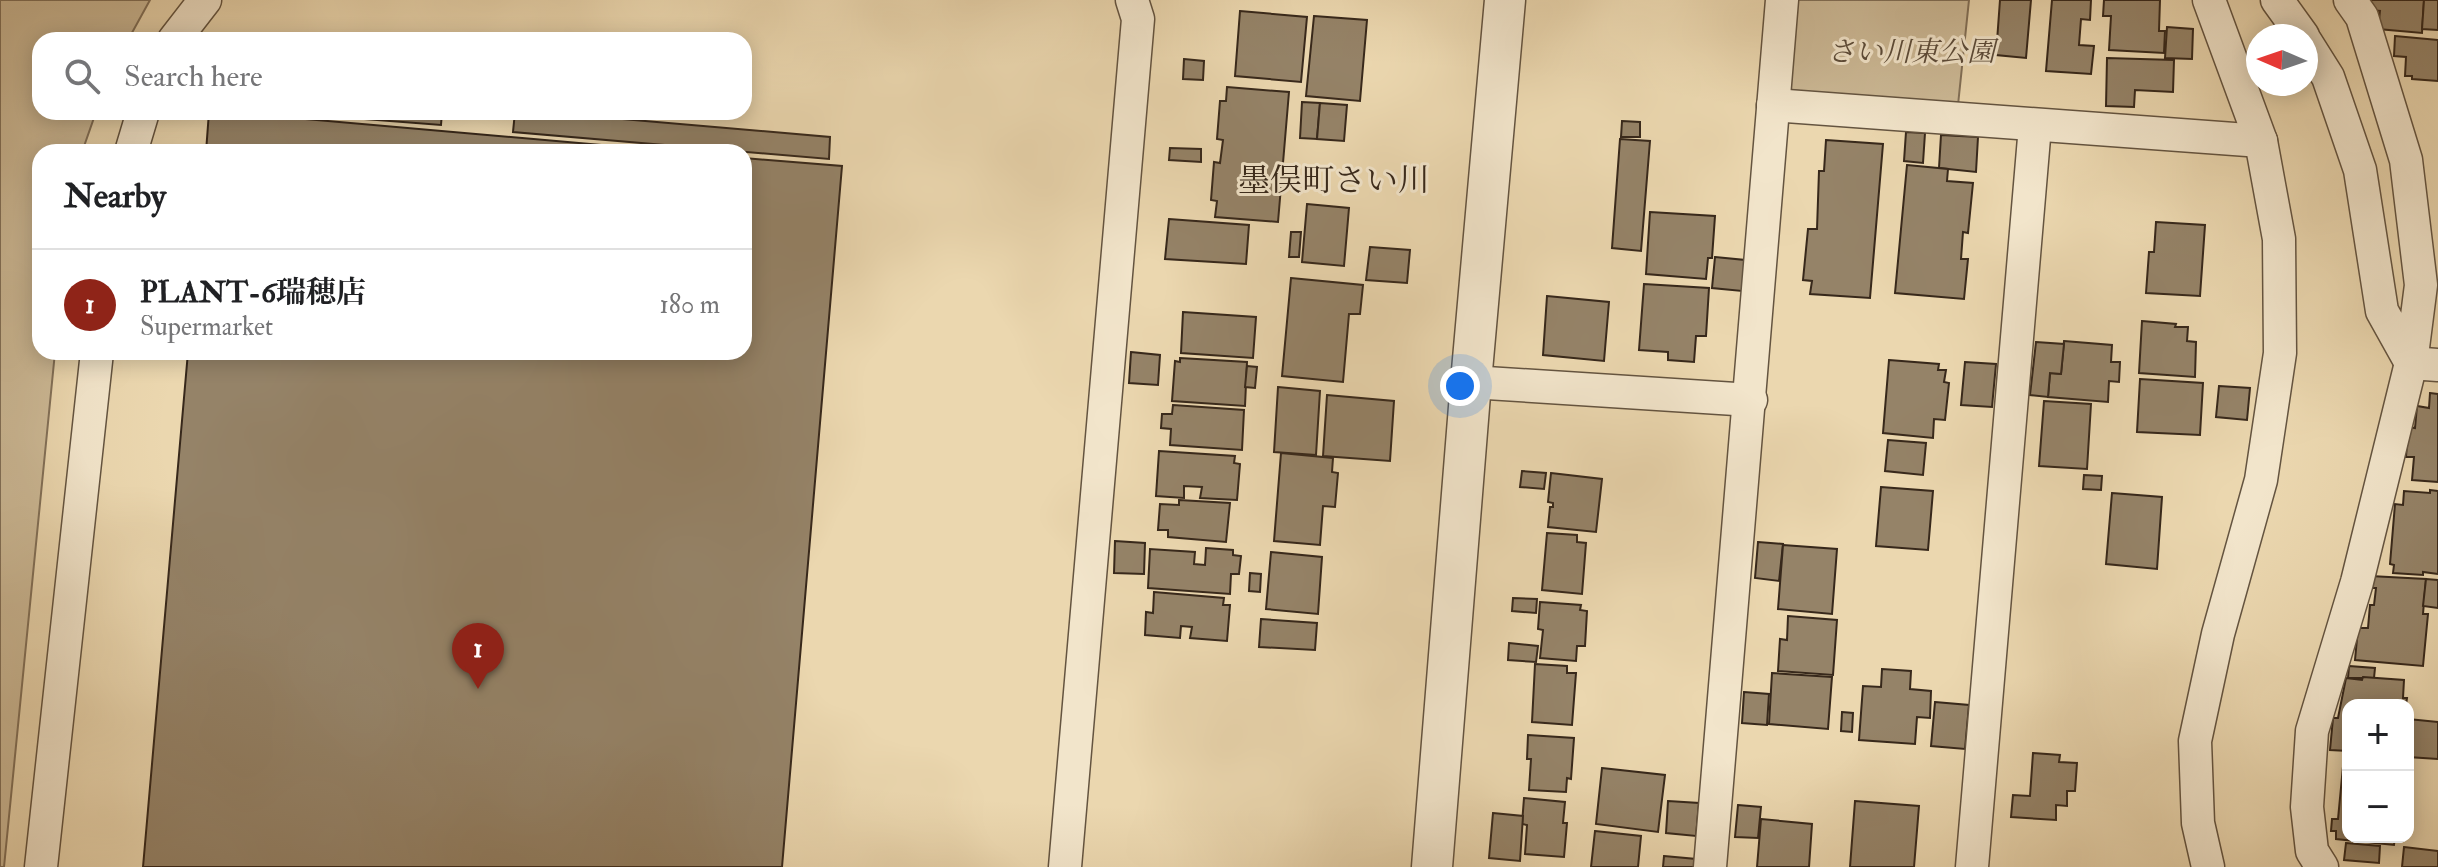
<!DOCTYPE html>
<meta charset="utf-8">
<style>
body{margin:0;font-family:"IM FELL Double Pica","Noto Serif JP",serif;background:#f6f6f6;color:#202124}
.controls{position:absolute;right:24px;bottom:24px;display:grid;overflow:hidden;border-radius:16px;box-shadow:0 4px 20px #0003}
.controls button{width:72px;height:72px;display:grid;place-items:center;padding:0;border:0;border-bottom:2px solid #e0e0e0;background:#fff;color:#202124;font:40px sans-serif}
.compass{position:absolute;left:2246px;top:24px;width:72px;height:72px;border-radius:50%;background:#fff;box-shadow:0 4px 20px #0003;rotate:272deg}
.you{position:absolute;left:1460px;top:386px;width:28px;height:28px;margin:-20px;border:6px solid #fff;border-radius:50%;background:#1a73e8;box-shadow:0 0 0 12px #1a73e833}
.badge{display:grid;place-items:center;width:52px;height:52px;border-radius:50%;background:#8f2418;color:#fff;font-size:26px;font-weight:700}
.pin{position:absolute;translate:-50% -66px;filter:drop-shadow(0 2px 4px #0008)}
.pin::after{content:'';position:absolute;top:42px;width:28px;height:24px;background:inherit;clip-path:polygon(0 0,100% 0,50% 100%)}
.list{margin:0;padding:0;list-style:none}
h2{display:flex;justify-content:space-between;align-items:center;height:104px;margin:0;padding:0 32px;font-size:34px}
h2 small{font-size:26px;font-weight:400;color:#757577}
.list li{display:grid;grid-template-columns:52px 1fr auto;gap:24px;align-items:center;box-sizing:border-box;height:112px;padding:0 32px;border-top:2px solid #e0e0e0}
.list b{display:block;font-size:30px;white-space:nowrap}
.list p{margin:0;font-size:26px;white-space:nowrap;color:#757577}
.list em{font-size:26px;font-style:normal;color:#757577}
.icon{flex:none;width:44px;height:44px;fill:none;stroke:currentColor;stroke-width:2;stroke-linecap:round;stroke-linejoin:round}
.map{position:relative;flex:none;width:2438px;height:867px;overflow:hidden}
.search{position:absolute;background:#fff;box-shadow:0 4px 20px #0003;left:32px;top:32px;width:720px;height:88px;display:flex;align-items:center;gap:20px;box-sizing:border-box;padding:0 28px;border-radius:24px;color:#757577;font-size:30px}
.panel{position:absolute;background:#fff;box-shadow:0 4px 20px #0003;left:32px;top:144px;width:720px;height:216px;border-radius:24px}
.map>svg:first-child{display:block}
.green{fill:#ccb996;stroke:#827058;stroke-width:2}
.building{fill:#958368;stroke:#37281b;stroke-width:2}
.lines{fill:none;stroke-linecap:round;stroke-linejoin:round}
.minor-casing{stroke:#645440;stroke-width:35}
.tertiary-casing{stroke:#645440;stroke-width:43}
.minor{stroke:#f2e5cb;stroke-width:32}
.tertiary{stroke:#f2e5cb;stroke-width:40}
.labels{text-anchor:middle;stroke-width:6;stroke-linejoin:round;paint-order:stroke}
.park-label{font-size:28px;font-style:italic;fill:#5c4c3a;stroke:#f2e5cb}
.quarter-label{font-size:32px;fill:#37281b;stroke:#f2e5cb}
</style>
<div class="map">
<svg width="2438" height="867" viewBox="0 0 2438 867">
<rect width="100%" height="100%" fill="#ebd7af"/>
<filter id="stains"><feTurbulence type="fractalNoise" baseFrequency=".0025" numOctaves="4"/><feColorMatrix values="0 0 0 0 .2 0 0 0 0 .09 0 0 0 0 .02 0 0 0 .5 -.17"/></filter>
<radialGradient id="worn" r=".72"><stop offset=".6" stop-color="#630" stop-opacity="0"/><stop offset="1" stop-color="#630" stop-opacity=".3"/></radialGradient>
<g class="green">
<path d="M0 0H150L128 40H40V112H96L82 152H40V352H55L4 867H0Z"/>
<path d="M1797 0H1969L1958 105 1789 90Z"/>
</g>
<g class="building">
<path d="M2000 0H2031L2026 58 1996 55Z"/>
<path d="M2052 0H2091L2090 20 2081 19 2079 45 2094 46 2091 74 2046 71Z"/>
<path d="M2104 0H2160L2159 31H2165L2164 53 2109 50 2111 16H2103Z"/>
<path d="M2370 0H2424L2422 33 2378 29 2380 11 2370 10Z"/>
<path d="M2424 0H2438V30L2422 29Z"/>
<path d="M1240 11 1307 17 1301 82 1235 76Z"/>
<path d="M1314 16 1367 20 1360 101 1306 96Z"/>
<path d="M2167 27 2193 29 2192 59 2165 58Z"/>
<path d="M2395 36 2438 40V81L2412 79V76H2405L2406 57 2394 56Z"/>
<path d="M2107 58 2174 60 2173 92 2135 90 2134 107 2106 106Z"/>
<path d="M1184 59 1204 61 1203 80 1183 79Z"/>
<path d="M1227 87 1289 92 1278 222 1215 217 1217 201 1211 200 1214 162 1220 163 1223 140 1217 139 1220 101H1226Z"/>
<path d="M1302 102 1320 103 1317 139 1300 138Z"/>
<path d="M1320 103 1347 105 1344 141 1317 139Z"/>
<path d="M209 112H226L681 152H206Z"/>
<path d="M352 112H442L441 125 352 118Z"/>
<path d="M515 112H541L830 137 829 159 513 132Z"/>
<path d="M1622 121 1640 122V137H1621Z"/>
<path d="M1906 132 1925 133 1923 163 1904 161Z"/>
<path d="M1941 135 1978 137 1976 172 1939 168Z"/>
<path d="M1620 139 1650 141 1641 251 1612 248Z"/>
<path d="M1826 140 1883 144 1870 298 1810 294 1812 281 1803 280 1808 229H1817L1819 171H1824Z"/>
<path d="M1170 148 1201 149V162L1169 160Z"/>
<path d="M744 158 842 166 782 867H143L188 352H744Z"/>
<path d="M1907 165 1948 169 1947 181 1973 183 1968 233 1963 232 1961 259H1968L1964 299 1895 293Z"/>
<path d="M1307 204 1349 208 1344 266 1302 262Z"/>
<path d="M1650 212 1715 216 1712 258H1708L1706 279 1646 274Z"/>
<path d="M1169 219 1249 225 1246 264 1165 259Z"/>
<path d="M2156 222 2205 225 2200 296 2146 293 2149 252H2154Z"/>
<path d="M1291 232H1301L1299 257H1289Z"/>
<path d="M1370 247 1410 250 1407 283 1366 280Z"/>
<path d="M1715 257 1745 260 1742 291 1712 288Z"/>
<path d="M1291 278 1363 285 1360 314H1349L1343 382 1282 376Z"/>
<path d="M1644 284 1709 288 1706 336H1696L1694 362 1668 360V352L1639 350Z"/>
<path d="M1547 296 1609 302 1604 361 1543 355Z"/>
<path d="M1183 312 1256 317 1253 358 1181 353Z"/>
<path d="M2142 321 2176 324 2175 327H2188L2187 341 2196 342 2195 377 2139 373Z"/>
<path d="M2064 341 2112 345 2111 362H2120L2119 382 2109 381 2108 402 2048 397 2050 373 2061 374Z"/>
<path d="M2036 342 2064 344 2061 374 2050 373 2048 397 2030 395Z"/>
<path d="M1131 352 1160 355 1158 385 1129 383Z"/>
<path d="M1180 358 1247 362 1245 406 1172 401 1175 361 1180 362Z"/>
<path d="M1889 360 1939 364 1938 370H1946L1944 382 1949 383 1945 420 1934 419 1933 438 1883 433Z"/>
<path d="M1965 362 1996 364 1992 407 1961 405Z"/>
<path d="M1247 366 1257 367 1255 388 1245 387Z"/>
<path d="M2140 379 2203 383 2200 435 2137 432Z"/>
<path d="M2219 386 2250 388 2247 420 2216 417Z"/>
<path d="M1278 387 1320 391 1316 455 1274 452Z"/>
<path d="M2430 393 2438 394V482L2412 480 2414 457H2406L2408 427 2415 428 2417 406 2429 408Z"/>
<path d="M1327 395 1394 401 1390 461 1323 456Z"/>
<path d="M2044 401 2091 404 2087 469 2039 466Z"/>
<path d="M1173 405 1244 410 1242 450 1170 445 1171 429 1161 428 1162 414H1172Z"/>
<path d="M1888 440 1926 443 1923 475 1885 471Z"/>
<path d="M1159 451 1235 456 1234 463 1240 464 1237 500 1200 498 1202 487 1184 486V498L1156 496Z"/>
<path d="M1281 453 1333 458 1332 472 1338 473 1335 507 1323 506 1320 545 1274 541Z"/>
<path d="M1522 471 1546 473 1544 489 1520 487Z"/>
<path d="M1551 473 1602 479 1596 532 1548 527 1550 507H1553V503L1548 502Z"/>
<path d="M2084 475 2102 476 2101 490 2083 489Z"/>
<path d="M1881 487 1933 491 1928 550 1876 546Z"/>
<path d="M2430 490 2438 491V574L2423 572V575L2393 573 2394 565 2390 564 2395 504 2403 505 2404 491 2430 493Z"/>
<path d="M2112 493 2162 497 2157 569 2106 564Z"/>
<path d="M1179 500 1230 503 1226 542 1168 537V530H1158L1160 504 1179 505Z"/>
<path d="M1547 533 1577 535V542L1586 543 1582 594 1542 590Z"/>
<path d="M1115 541 1145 543 1144 574 1114 573Z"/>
<path d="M1758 542 1783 544 1779 581 1755 578Z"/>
<path d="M1783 545 1837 549 1832 614 1778 609Z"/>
<path d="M1206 548 1233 550V555L1241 556 1239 574H1231L1230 594 1148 588 1150 549 1195 552 1194 564 1205 565Z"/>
<path d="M1271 552 1322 557 1318 614 1266 609Z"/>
<path d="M1250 573 1261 574 1260 592 1249 591Z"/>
<path d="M2370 576 2426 579 2423 614H2428L2423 666 2355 660 2358 628H2368L2370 605H2374L2376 588H2369Z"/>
<path d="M2426 579 2438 580V608L2423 606Z"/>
<path d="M1154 592 1224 598 1223 605H1230L1227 641 1190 638 1192 627 1181 626 1180 638 1145 635 1146 612 1153 613Z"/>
<path d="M1513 598 1537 599 1536 613 1512 611Z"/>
<path d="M1540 602 1581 605 1580 610 1587 611 1585 646H1577L1576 661 1540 658 1543 630 1538 629Z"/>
<path d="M1788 616 1837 620 1833 675 1778 671 1780 639 1787 640Z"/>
<path d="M1261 619 1317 623 1315 650 1259 647Z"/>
<path d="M1509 643 1538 646 1536 662 1508 660Z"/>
<path d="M1535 664 1567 666V673H1576L1572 725 1532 722Z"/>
<path d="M2349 666 2375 668 2374 678H2348Z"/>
<path d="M1882 669 1911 671 1910 689 1931 691 1930 718 1917 717 1915 744 1859 740 1863 686 1881 687Z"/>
<path d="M1772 673 1832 677 1828 729 1769 724Z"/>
<path d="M2363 677 2404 680 2403 698H2407L2406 705H2348V751L2330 750 2333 718H2338L2346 678 2362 680Z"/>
<path d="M1744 692 1769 694 1767 725 1742 723Z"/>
<path d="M1935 702 1969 705 1965 749 1931 746Z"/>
<path d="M1842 712 1853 713 1852 732 1841 731Z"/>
<path d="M2408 719 2438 722V759L2408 757Z"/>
<path d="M1528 735 1574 738 1571 779 1567 778 1566 792 1529 790 1531 759H1527Z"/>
<path d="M2033 753 2060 755 2059 762 2077 763 2075 791H2067V806L2056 805V820L2011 817 2013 795 2030 796Z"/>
<path d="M2344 756H2348V837H2395L2394 845 2336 839V831H2331L2332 819H2338Z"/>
<path d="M1602 768 1665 775 1658 832 1596 824Z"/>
<path d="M1524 798 1565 802 1563 823H1567L1564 857 1525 854 1527 825 1522 824Z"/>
<path d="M1668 801 1699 803 1696 836 1666 833Z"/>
<path d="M1855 801 1919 806 1914 867H1850Z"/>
<path d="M1738 805 1761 807 1758 838 1735 837Z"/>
<path d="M1493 813 1523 816 1520 861 1489 858Z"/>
<path d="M1761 819 1812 824 1809 867H1757Z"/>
<path d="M1595 831 1641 836 1638 867H1591Z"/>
<path d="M2346 843 2380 846 2379 863 2344 860Z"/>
<path d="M2404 847 2438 851V867H2402Z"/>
<path d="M1664 856 1696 859 1695 867H1663Z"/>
</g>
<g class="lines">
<defs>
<g id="minor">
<path d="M2277 0 2303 36"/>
<path d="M174 40 205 0"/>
<path d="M2306 42 2328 77 2360 170 2382 311 2411 363 2421 285 2406 160 2362 17 2350 0"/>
<path d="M1773 105 2261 141"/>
<path d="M131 152 143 112"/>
<path d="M1471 382 1751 400"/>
<path d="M41 867 97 352"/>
<path d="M1065 867 1138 19 1132 0"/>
<path d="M1710 867 1782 0"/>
<path d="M1972 867 2035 126"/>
<path d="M2208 867 2198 823 2195 741 2218 634 2261 480 2280 353 2279 239 2261 141 2209 0"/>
<path d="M2322 867 2312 851 2307 807 2312 731 2357 582 2411 363 2438 365"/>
</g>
<path id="tertiary" d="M1432 867 1471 382 1505 0"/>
</defs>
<use href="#minor" class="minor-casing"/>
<use href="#tertiary" class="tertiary-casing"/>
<use href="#minor" class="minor"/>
<use href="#tertiary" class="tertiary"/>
</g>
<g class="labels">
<g class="park-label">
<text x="1911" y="61">さい川東公園</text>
</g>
<g class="quarter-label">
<text x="1334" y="191">墨俣町さい川</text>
</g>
</g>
<rect width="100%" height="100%" filter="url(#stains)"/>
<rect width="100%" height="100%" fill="url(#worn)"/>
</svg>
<div class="controls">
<button>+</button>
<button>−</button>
</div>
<svg class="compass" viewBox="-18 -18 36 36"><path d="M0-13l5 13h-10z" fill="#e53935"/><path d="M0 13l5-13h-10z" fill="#757577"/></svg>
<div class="you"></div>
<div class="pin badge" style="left:478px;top:689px">1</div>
<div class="search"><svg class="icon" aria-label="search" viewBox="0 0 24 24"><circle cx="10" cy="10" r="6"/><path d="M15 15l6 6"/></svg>Search here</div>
<section class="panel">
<h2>Nearby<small></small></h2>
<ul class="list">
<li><span class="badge">1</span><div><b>PLANT-6瑞穂店</b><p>Supermarket</p></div><em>180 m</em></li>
</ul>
</section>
</div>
